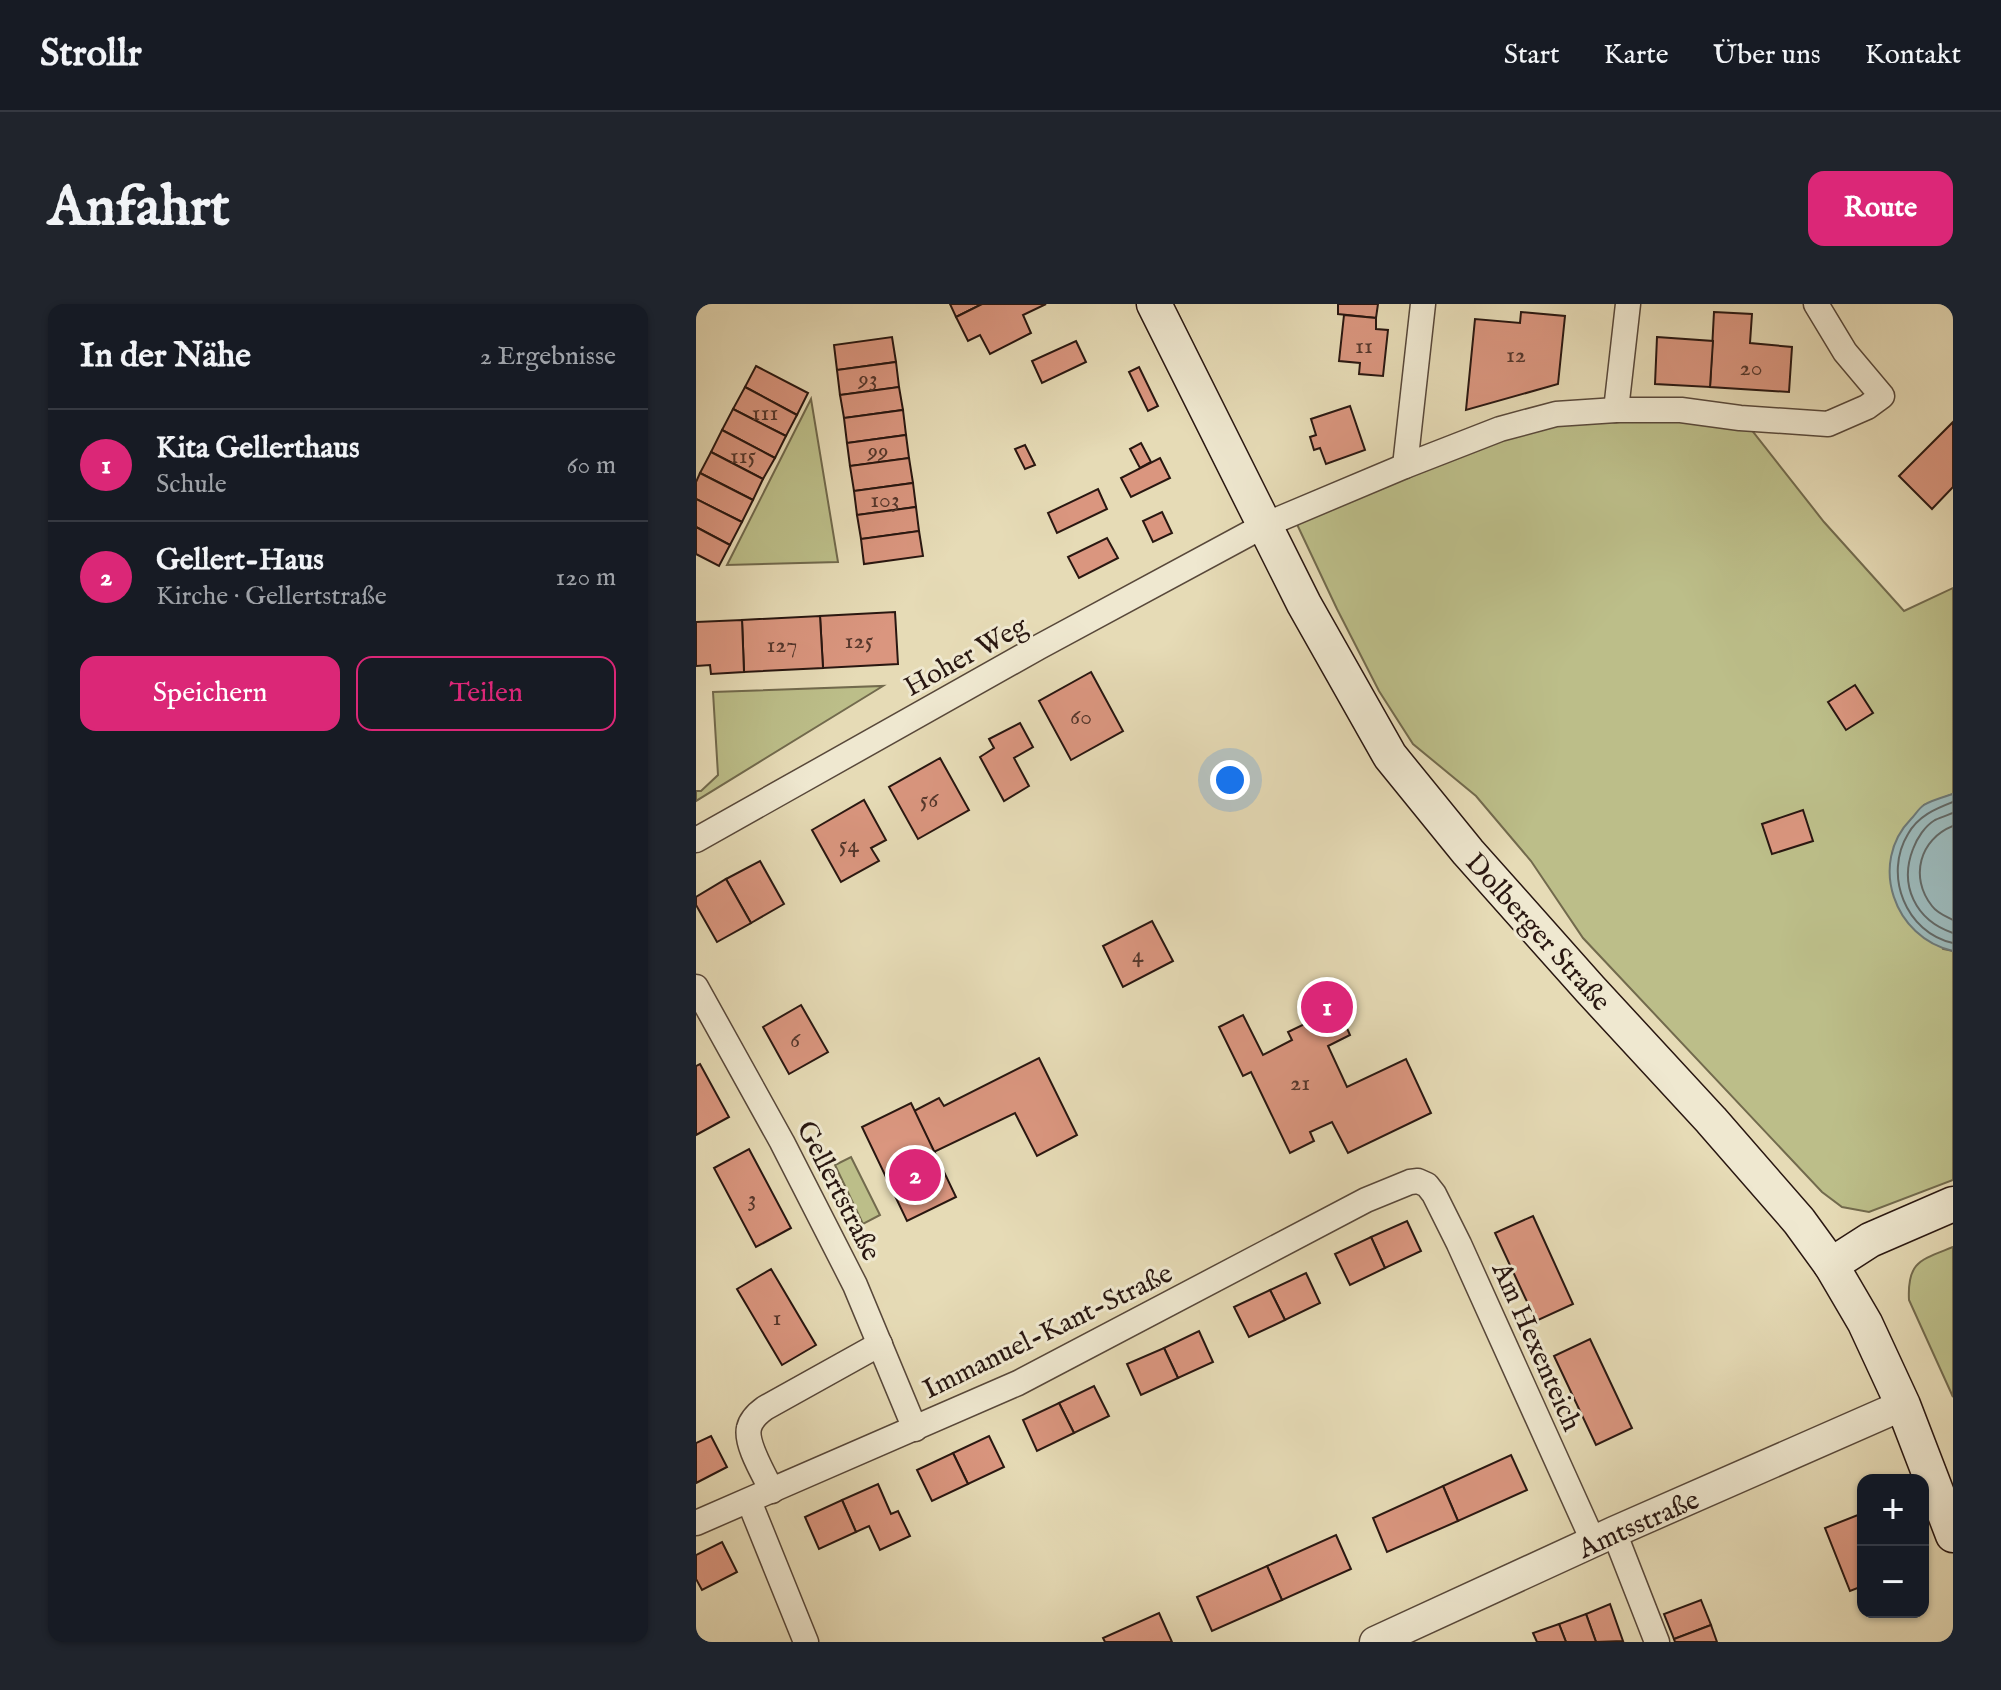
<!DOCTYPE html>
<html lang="de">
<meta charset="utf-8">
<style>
body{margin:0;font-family:"IM FELL English",serif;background:#20242c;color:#f1f3f6}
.controls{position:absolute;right:24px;bottom:24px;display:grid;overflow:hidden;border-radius:16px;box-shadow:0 2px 6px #0004}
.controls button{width:72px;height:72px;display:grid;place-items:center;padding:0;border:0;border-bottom:2px solid #363941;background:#171b24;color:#f1f3f6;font:40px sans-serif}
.you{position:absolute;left:534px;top:476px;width:28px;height:28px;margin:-20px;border:6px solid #fff;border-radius:50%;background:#1a73e8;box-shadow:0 0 0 12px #1a73e833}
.badge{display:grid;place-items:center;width:52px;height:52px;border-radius:50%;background:#db2777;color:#fff;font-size:26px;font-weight:700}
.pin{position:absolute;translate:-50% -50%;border:4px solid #fff;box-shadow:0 2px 8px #0006}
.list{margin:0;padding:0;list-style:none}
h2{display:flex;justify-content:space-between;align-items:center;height:104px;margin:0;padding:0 32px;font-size:34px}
h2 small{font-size:26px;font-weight:400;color:#9ea1a6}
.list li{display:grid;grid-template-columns:52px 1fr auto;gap:24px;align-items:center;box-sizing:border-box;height:112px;padding:0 32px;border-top:2px solid #363941}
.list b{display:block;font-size:30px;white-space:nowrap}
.list p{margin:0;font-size:26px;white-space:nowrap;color:#9ea1a6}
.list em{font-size:26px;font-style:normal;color:#9ea1a6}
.actions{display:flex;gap:16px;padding:24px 32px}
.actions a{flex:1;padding:18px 0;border:2px solid #db2777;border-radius:16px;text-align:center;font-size:28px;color:#db2777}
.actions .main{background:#db2777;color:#fff}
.map{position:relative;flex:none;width:1257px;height:1338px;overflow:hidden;border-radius:16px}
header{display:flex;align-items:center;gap:48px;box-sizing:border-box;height:112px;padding:0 40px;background:#171b24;border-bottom:2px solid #363941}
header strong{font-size:38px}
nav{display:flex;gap:44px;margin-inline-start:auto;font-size:28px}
.intro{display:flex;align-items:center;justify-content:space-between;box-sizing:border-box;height:192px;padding:0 48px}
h1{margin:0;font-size:56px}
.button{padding:20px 36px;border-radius:16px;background:#db2777;color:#fff;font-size:28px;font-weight:700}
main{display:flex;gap:48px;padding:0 48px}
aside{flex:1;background:#171b24;border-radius:16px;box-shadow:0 2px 6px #0004}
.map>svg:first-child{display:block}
.green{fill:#bcbe89;stroke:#726a4d;stroke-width:2}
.water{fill:#9bb8b9;stroke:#6d7876;stroke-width:2}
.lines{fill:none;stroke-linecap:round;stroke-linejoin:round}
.shore{stroke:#626865;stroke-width:2}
.building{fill:#da967f;stroke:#291711;stroke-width:2}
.minor-casing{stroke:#58483a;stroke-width:27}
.tertiary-casing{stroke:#58483a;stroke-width:33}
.secondary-casing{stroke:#291711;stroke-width:37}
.minor{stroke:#efe8d0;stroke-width:24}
.tertiary{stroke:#efe8d0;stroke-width:30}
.secondary{stroke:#efe8d0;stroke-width:34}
.labels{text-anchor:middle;stroke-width:6;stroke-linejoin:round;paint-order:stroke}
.number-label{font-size:24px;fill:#55372c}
.street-label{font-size:28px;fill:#291711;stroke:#efe8d0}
</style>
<header>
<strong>Strollr</strong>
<nav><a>Start</a><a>Karte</a><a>Über uns</a><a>Kontakt</a></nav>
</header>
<div class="intro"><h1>Anfahrt</h1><a class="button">Route</a></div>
<main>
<aside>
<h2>In der Nähe<small>2 Ergebnisse</small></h2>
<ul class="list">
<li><span class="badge">1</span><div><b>Kita Gellerthaus</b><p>Schule</p></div><em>60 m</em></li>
<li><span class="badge">2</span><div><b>Gellert-Haus</b><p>Kirche · Gellertstraße</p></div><em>120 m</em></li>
</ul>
<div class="actions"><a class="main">Speichern</a><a>Teilen</a></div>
</aside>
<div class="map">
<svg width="1257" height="1338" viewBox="0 0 1257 1338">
<rect width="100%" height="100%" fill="#e6dbb6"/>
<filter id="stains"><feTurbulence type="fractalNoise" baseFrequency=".0025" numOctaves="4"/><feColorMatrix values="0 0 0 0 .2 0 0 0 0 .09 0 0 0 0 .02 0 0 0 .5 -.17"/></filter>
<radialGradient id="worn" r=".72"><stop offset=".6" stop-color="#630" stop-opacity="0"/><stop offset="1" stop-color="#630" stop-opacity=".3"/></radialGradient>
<g class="green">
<path d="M115 95 142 258 31 261Z"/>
<path d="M973 108 1054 124 1128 218 1208 307 1257 284V490L1228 501 1247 645 1257 647V876L1173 908 1146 903 1126 888 887 634 835 557 780 492 717 440 683 387 641 305 598 214 806 132 877 114Z"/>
<path d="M187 382 0 497V487H5L22 471 17 388Z"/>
<path d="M155 853 184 911 167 920 139 861Z"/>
<path d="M1257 943V1093L1213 996C1211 957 1225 956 1257 943Z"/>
</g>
<path class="water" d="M1257 490V647C1198 634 1172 559 1215 515 1219 511 1223 504 1228 501 1236 496 1248 493 1257 490Z"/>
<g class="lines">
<g class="shore">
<path d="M1257 498C1239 505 1222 512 1212 530 1187 571 1210 629 1257 639"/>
<path d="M1257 509C1252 511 1245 513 1239 516 1229 522 1221 534 1217 545 1203 581 1219 616 1257 629"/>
<path d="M1257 522C1224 535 1213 573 1236 602 1241 609 1249 612 1257 616"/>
</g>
</g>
<g class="building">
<path d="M254 0H286L260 13Z"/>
<path d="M286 0H350L327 11 335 29 294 50 284 31 272 37 260 13Z"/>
<path d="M642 0H682L680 14 642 10Z"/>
<path d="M825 8 869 12 862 80 770 106 779 15 824 19Z"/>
<path d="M1018 8 1056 10 1054 39 1096 43 1093 88 1014 83Z"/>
<path d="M648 11 680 14V25L692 26 687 72 663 70 664 59 643 57Z"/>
<path d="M196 33 200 58 141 66 138 41Z"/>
<path d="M961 33 1017 37 1014 83 959 80Z"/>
<path d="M380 37 390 58 346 79 336 57Z"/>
<path d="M200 58 203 83 144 91 141 66Z"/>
<path d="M60 62 112 89 101 111 49 83Z"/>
<path d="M443 63 462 102 452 107 433 68Z"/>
<path d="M49 83 101 111 90 132 37 105Z"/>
<path d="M203 83 207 106 148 114 144 91Z"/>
<path d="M654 102 669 146 630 160 624 144 618 146 614 133 620 131 615 115Z"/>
<path d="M37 105 90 132 79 154 26 126Z"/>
<path d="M207 106 210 131 151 139 148 114Z"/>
<path d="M1257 118V183L1236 205 1203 172Z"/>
<path d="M26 126 79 154 67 175 15 148Z"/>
<path d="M210 131 213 154 154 162 151 139Z"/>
<path d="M445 139 455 158 444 164 434 145Z"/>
<path d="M329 141 339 161 329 165 319 145Z"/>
<path d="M15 148 67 175 57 196 4 169Z"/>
<path d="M213 154 217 179 158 187 154 162Z"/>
<path d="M464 154 474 174 435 193 425 174Z"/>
<path d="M4 169 57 196 46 218 0 195V178Z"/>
<path d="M217 179 220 203 161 211 158 187Z"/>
<path d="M402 185 411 205 361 229 352 209Z"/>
<path d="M0 195 46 218 34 241 0 223Z"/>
<path d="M220 203 223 227 165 235 161 211Z"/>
<path d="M466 208 476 229 457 238 447 217Z"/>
<path d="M0 223 34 241 23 262 0 250Z"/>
<path d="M223 227 227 252 168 260 165 235Z"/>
<path d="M411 234 422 254 383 274 372 253Z"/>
<path d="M199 308 202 360 127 364 124 312Z"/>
<path d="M124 312 127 364 48 368 46 316Z"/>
<path d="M46 316 48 368 15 370 14 361 0 362V318Z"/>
<path d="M395 368 427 427 375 456 343 397Z"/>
<path d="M1159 381 1177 409 1150 426 1132 398Z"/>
<path d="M324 419 337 443 318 454 333 482 308 497 284 453 298 444 293 435Z"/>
<path d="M244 454 273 506 222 535 193 483Z"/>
<path d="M168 496 190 536 175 544 183 557 145 578 116 526Z"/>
<path d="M1107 506 1117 537 1076 550 1066 520Z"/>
<path d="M64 557 88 600 55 619 30 575Z"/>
<path d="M30 575 55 619 21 638 0 601V593Z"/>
<path d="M456 617 477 657 427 683 407 642Z"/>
<path d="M105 701 132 748 93 770 67 723Z"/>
<path d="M642 704 654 731 632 742 651 783 710 755 735 809 652 849 636 818 614 828 618 837 594 849 555 768 547 772 523 723 547 711 567 751 596 736 592 728Z"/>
<path d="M343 754 381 831 341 852 319 809 238 848 218 807 243 794 248 802Z"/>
<path d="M4 760 33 813 0 831V762Z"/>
<path d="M215 799 260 893 211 917 166 823Z"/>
<path d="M53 845 95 924 60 943 18 864Z"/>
<path d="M837 912 877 1000 840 1017 799 929Z"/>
<path d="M711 917 725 947 689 964 675 933Z"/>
<path d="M675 933 689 964 654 981 639 950Z"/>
<path d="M75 965 120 1041 86 1061 41 985Z"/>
<path d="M610 969 624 999 589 1016 574 986Z"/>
<path d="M574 986 589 1016 553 1033 538 1003Z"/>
<path d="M503 1027 517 1058 482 1074 468 1044Z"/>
<path d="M894 1035 936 1124 900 1141 858 1052Z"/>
<path d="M468 1044 482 1074 445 1091 431 1060Z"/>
<path d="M398 1082 413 1112 378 1129 363 1099Z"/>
<path d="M363 1099 378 1129 341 1147 327 1116Z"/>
<path d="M15 1132 31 1163 0 1179V1139Z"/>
<path d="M293 1132 308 1163 272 1180 257 1149Z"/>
<path d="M257 1149 272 1180 236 1197 221 1166Z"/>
<path d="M815 1151 831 1186 762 1217 747 1182Z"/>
<path d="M182 1180 195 1210 202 1207 214 1232 184 1246 173 1222 160 1228 146 1196Z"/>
<path d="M747 1182 762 1217 691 1248 677 1214Z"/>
<path d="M146 1196 160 1228 123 1245 109 1213Z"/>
<path d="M1167 1209V1291L1164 1283 1154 1287 1129 1224Z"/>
<path d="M640 1231 655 1265 586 1296 571 1262Z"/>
<path d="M26 1238 41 1268 6 1286 0 1275V1251Z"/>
<path d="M571 1262 586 1296 516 1327 501 1293Z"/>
<path d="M1005 1296 1015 1321 978 1335 968 1310Z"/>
<path d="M914 1300 927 1337 900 1338 890 1310Z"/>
<path d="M463 1309 476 1338H409L407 1334Z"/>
<path d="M890 1310 900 1338H870L863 1320Z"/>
<path d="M863 1320 870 1338H841L837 1329Z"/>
<path d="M1015 1321 1021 1338H979L978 1335Z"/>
</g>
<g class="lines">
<defs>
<g id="minor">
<path d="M920 106 932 0"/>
<path d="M709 162 727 0"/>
<path d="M0 536 343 343 569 221 709 162 804 125 860 110 920 106H985L1044 114 1132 120 1171 103 1186 92 1149 48 1120 0"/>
<path d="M0 683 86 838 159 981 219 1125"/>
<path d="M76 1187C69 1172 49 1140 53 1124 55 1115 62 1109 69 1104L184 1040"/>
<path d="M53 1197 110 1338"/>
<path d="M0 1219 322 1079 670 896 714 878 722 877 731 881 738 890 763 940 898 1239"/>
<path d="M918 1228 961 1338"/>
</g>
<path id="tertiary" d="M679 1338 918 1228 1207 1101"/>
<g id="secondary">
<path d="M458 0 608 300 694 452 772 548 894 685 1015 816 1103 917 1135 961 1169 1019 1207 1101 1257 1231"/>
<path d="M1135 961 1174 936 1257 900"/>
</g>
</defs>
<use href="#minor" class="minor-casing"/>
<use href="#tertiary" class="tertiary-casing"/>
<use href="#secondary" class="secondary-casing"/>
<use href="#minor" class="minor"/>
<use href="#tertiary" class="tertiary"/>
<use href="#secondary" class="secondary"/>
</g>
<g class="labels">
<g class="number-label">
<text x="668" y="49">11</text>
<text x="820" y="58">12</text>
<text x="1055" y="71">20</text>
<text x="172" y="82">93</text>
<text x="69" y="116">111</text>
<text x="182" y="154">99</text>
<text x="47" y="159">115</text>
<text x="189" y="203">103</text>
<text x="163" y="344">125</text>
<text x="86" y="348">127</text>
<text x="385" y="420">60</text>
<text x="233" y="503">56</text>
<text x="153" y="548">54</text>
<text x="442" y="658">4</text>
<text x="99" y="743">6</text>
<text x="604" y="786">21</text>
<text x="56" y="902">3</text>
<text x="81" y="1021">1</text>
</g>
<g class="street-label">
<text transform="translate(269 351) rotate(-29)" y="10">Hoher Weg</text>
<text transform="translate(843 627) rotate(48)" y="10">Dolberger Straße</text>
<text transform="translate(144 886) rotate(63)" y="10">Gellertstraße</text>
<text transform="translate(351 1026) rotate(-26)" y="10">Immanuel-Kant-Straße</text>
<text transform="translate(842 1042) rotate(66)" y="10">Am Hexenteich</text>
<text transform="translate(942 1219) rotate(-24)" y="10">Amtsstraße</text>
</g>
</g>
<rect width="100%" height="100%" filter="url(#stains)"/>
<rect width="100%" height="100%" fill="url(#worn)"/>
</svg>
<div class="controls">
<button>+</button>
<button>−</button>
</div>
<div class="you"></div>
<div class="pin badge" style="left:631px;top:703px">1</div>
<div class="pin badge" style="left:219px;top:871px">2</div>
</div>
</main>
